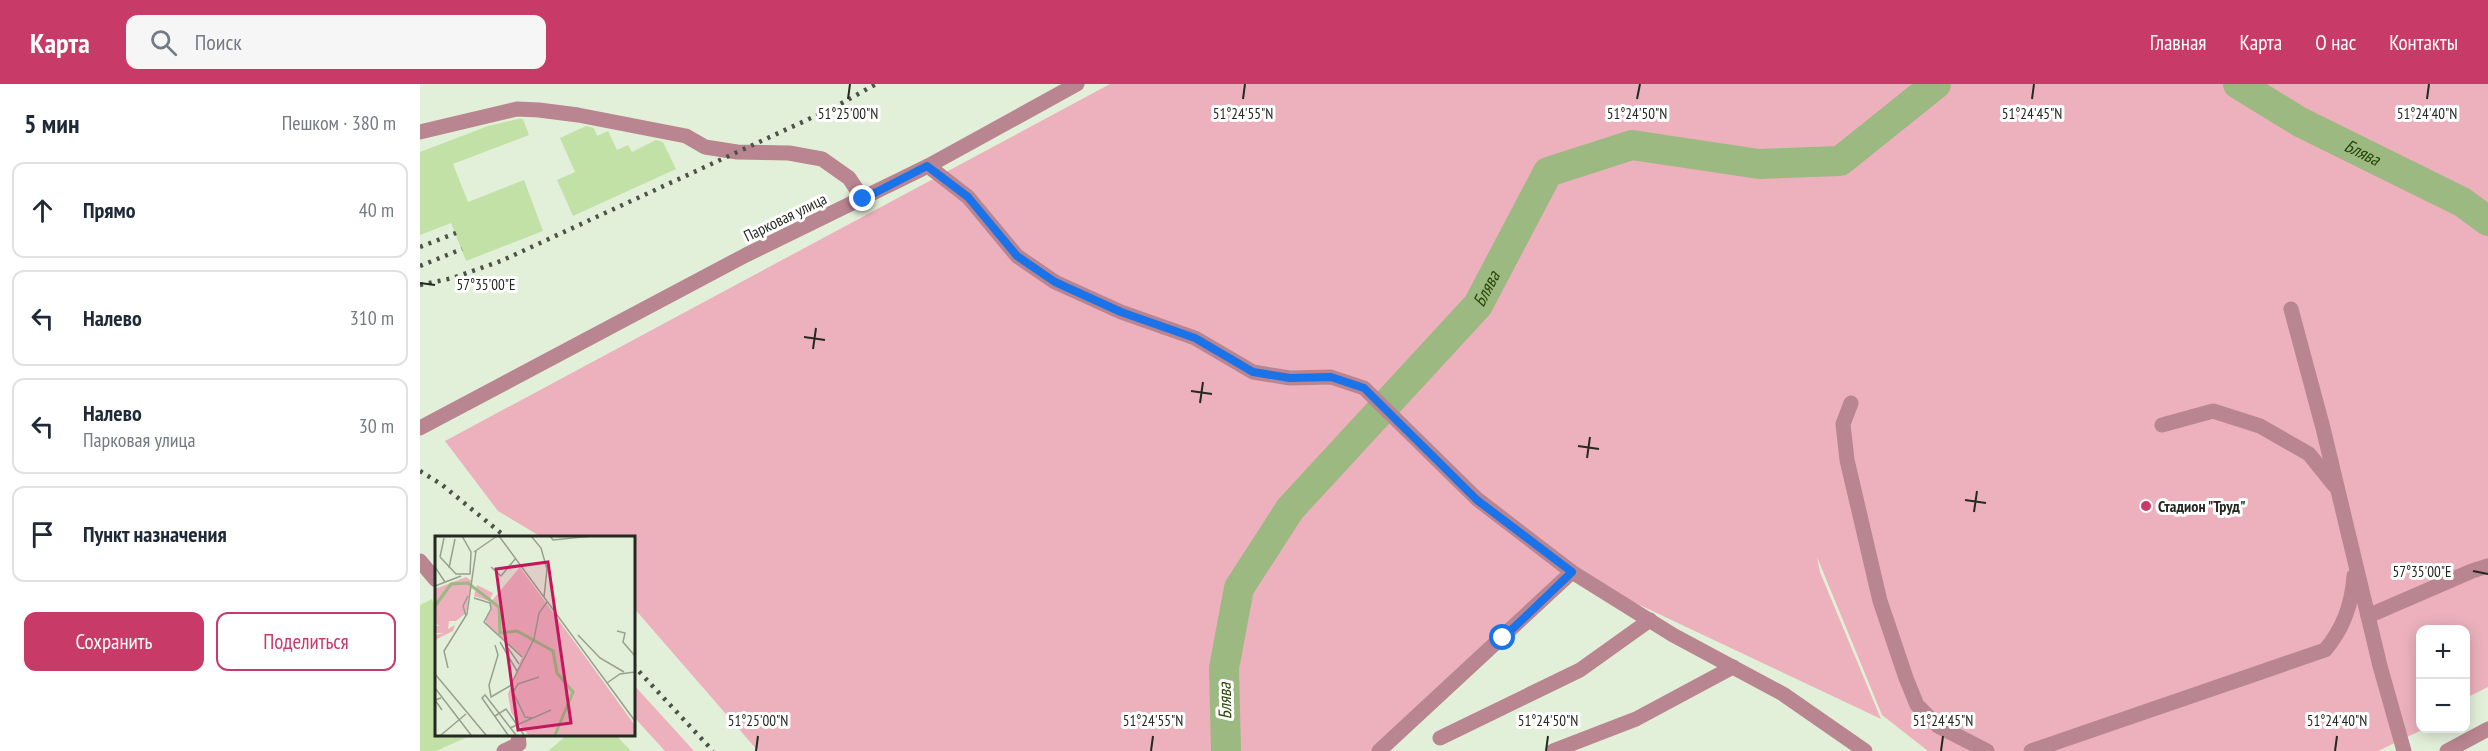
<!DOCTYPE html>
<html lang="ru">
<meta charset="utf-8">
<style>
body{margin:0;font-family:"PT Sans Narrow",sans-serif;background:#f6f6f7;color:#1f2937}
.controls{position:absolute;right:18px;bottom:18px;display:grid;overflow:hidden;border-radius:12px;box-shadow:0 3px 15px #0003}
.controls button{width:54px;height:54px;display:grid;place-items:center;padding:0;border:0;border-bottom:2px solid #e0e1e3;background:#fff;color:#1f2937;font:30px sans-serif}
.stop{position:absolute;width:18px;height:18px;margin:-14px;border:4px solid #1a73e8;border-radius:50%;background:#fff}
.stop.end{background:#1a73e8;border-color:#fff;box-shadow:0 2px 6px #0008}
.list{margin:0;padding:0;list-style:none}
h2{display:flex;justify-content:space-between;align-items:center;height:78px;margin:0;padding:0 24px;font-size:26px}
h2 small{font-size:20px;font-weight:400;color:#747a83}
.list li{display:grid;grid-template-columns:39px 1fr auto;gap:18px;align-items:center;box-sizing:border-box;height:96px;margin:0 12px 12px;padding:0 12px;border:2px solid #e0e1e3;border-radius:12px}
.list b{display:block;font-size:22px;white-space:nowrap}
.list p{margin:0;font-size:20px;white-space:nowrap;color:#747a83}
.list em{font-size:20px;font-style:normal;color:#747a83}
.actions{display:flex;gap:12px;padding:18px 24px}
.actions a{flex:1;padding:14px 0;border:2px solid #c83b69;border-radius:12px;text-align:center;font-size:21px;color:#c83b69}
.actions .main{background:#c83b69;color:#fff}
.icon{flex:none;width:33px;height:33px;fill:none;stroke:currentColor;stroke-width:2;stroke-linecap:round;stroke-linejoin:round}
.map{position:relative;flex:none;width:2068px;height:667px;overflow:hidden}
header{display:flex;align-items:center;gap:36px;box-sizing:border-box;height:84px;padding:0 30px;background:#c83b69;color:#fff}
header strong{font-size:28px}
nav{display:flex;gap:33px;margin-inline-start:auto;font-size:21px}
.search{width:420px;height:54px;background:#f6f6f7;display:flex;align-items:center;gap:15px;box-sizing:border-box;padding:0 21px;border-radius:12px;color:#747a83;font-size:22px}
main{display:flex}
aside{flex:1;background:#fff}
.map>svg:first-child{display:block}
.green{fill:#ecb1bd}
.lines{fill:none;stroke-linecap:round;stroke-linejoin:round}
.river{stroke:#9bb981;stroke-width:30}
.building{fill:#c2e1a7}
.minor{stroke:#b98590;stroke-width:15}
.rail{stroke:#4c5247;stroke-width:4.5;stroke-dasharray:3 6;stroke-linecap:butt}
.route{stroke:#1a73e8;stroke-width:8}
.ticks{fill:none;stroke:#252921;stroke-width:2}
.poi-dot{fill:#c83b69;stroke:#fff;stroke-width:2}
.labels{text-anchor:middle;stroke-width:6;stroke-linejoin:round;paint-order:stroke}
.street-label{font-size:16px;fill:#252921;stroke:#fff}
.poi-label{font-size:16px;font-weight:bold;fill:#252921;stroke:#fff;text-anchor:start}
.water-label{font-size:18px;font-style:italic;fill:#2b4608;stroke:#fff}
.inset-river{fill:none;stroke:#9bb981;stroke-width:3}
.inset-road{fill:none;stroke:#97a08f;stroke-width:1.5}
.view{fill:#c2185b;fill-opacity:0.15;stroke:#c2185b;stroke-width:3}
.inset-edge{fill:none;stroke:#252921;stroke-width:3}
.ticks-label{font-size:15px;text-anchor:middle;fill:#252921;stroke:#fff;stroke-width:6;stroke-linejoin:round;paint-order:stroke}
</style>
<header>
<strong>Карта</strong>
<div class="search"><svg class="icon" aria-label="search" viewBox="0 0 24 24"><circle cx="10" cy="10" r="6"/><path d="M15 15l6 6"/></svg>Поиск</div>
<nav><a>Главная</a><a>Карта</a><a>О нас</a><a>Контакты</a></nav>
</header>
<main>
<aside>
<h2>5 мин<small>Пешком · 380 m</small></h2>
<ul class="list">
<li><svg class="icon" aria-label="ahead" viewBox="0 0 24 24"><path d="M12 20V5M6 11l6-6 6 6"/></svg><div><b>Прямо</b></div><em>40 m</em></li>
<li><svg class="icon" aria-label="left" viewBox="0 0 24 24"><path d="M17 20v-9H6M10 6l-5 5 5 5"/></svg><div><b>Налево</b></div><em>310 m</em></li>
<li><svg class="icon" aria-label="left" viewBox="0 0 24 24"><path d="M17 20v-9H6M10 6l-5 5 5 5"/></svg><div><b>Налево</b><p>Парковая улица</p></div><em>30 m</em></li>
<li><svg class="icon" aria-label="arrive" viewBox="0 0 24 24"><path d="M6 21V4h12l-3 4 3 4H6"/></svg><div><b>Пункт назначения</b></div></li>
</ul>
<div class="actions"><a class="main">Сохранить</a><a>Поделиться</a></div>
</aside>
<div class="map">
<svg width="2068" height="667" viewBox="0 0 2068 667">
<rect width="100%" height="100%" fill="#e3f0d9"/>
<g class="green">
<path d="M690 0H2068V603L2046 614V546H2000V644L2004 645 1958 667H1508L1462 631 1397 473 1400 488 1461 635 1152 489 959 667H338L213 523V454H123L78 427 25 357Z"/>
<path d="M213 600 274 667H245L213 632Z"/>
</g>
<g class="lines">
<g class="river">
<path id="s1" d="M1818 0 1880 38 2042 118 2068 137"/>
<path id="s2" d="M806 667 804 584 819 504 870 425 1058 221 1128 88 1212 61 1339 80 1420 77 1516 0"/>
</g>
</g>
<g class="building">
<path d="M98 35H103L109 51 33 80 48 118 104 96 123 147 46 177 31 139 0 151V68L68 42Z"/>
<path d="M166 42 174 44 177 52 188 47 197 66 208 61 212 68 236 56 243 58 256 85 153 132 137 96 155 88 140 54Z"/>
<path d="M12 515 16 526V651H52L16 667H0V521Z"/>
<path d="M147 651H196L211 667H128Z"/>
</g>
<g class="lines">
<g class="minor">
<path d="M0 48 97 25 119 26 158 31 266 52 285 63 317 68 369 69 402 75 429 94 443 115"/>
<path d="M508 82 548 113 597 172 635 198 701 228 775 254 833 288 870 294 911 293 944 304 1057 415 1152 488 1253 551 1363 610 1445 667"/>
<path d="M1871 225 1903 344 1960 582 1984 667"/>
<path d="M1431 319 1423 340 1427 376 1460 517 1486 594 1497 621 1518 642 1567 667"/>
<path d="M1742 341 1793 327 1840 342 1889 370 1914 401"/>
<path d="M0 344 326 171 508 82 657 0"/>
<path d="M0 477 16 496"/>
<path d="M1948 532 2052 487 2068 482"/>
<path d="M1020 654 1160 586 1230 536"/>
<path d="M84 667 99 660 98 650"/>
<path d="M959 667 1152 488"/>
<path d="M1133 667 1216 635 1313 583"/>
<path d="M1611 667 1905 566C1924 544 1932 520 1934 492"/>
<path d="M2027 667 2068 645"/>
</g>
<g class="rail">
<path d="M0 163 36 149"/>
<path d="M0 182 42 165"/>
<path d="M0 201 33 194 81 177 415 23 456 0"/>
<path d="M0 387 21 400 87 454"/>
<path d="M213 581 293 667"/>
</g>
</g>
<g class="lines">
<path class="route" d="M443 115 507 82 548 113 597 172 635 198 701 228 775 254 833 288 870 294 911 293 944 304 1057 416 1152 488 1083 554"/>
</g>
<path class="ticks" d="M428 15 430 0M823 15 825 0M1217 15 1220 0M1612 15 1614 0M2007 15 2009 0M0 199 15 201M384 253 405 256M393 265 396 244M771 307 792 310M780 319 783 298M1158 362 1179 365M1167 374 1170 353M1545 416 1566 419M1554 428 1557 407M2053 487 2068 490M336 667 338 652M731 667 733 652M1126 667 1128 652M1521 667 1523 652M1915 667 1917 652"/>
<circle class="poi-dot" cx="1726" cy="422" r="6"/>
<g class="labels">
<g class="street-label">
<text transform="translate(365 133) rotate(-26)" y="6">Парковая улица</text>
</g>
<g class="poi-label">
<text x="1738" y="428">Стадион "Труд"</text>
</g>
<g class="water-label">
<text dy="6" stroke="none"><textPath href="#s1" startOffset="142">Блява</textPath></text>
<text dy="6" stroke="none"><textPath href="#s2" startOffset="554">Блява</textPath></text>
<text transform="translate(805 617) rotate(-91)" y="6">Блява</text>
</g>
</g>
<g transform="translate(15 452)">
<rect width="200" height="200" fill="#e3f0d9"/>
<path d="M85 31 199 188V199H93L86 191 76 176 73 158 87 121 52 89 50 83 56 75 55 67ZM31 41 37 45 31 77 21 85H14L13 93 20 89 18 95 0 104V99L9 97H0V90H4L0 86V53ZM42 49 58 57 54 65 39 60Z" fill="#ecb1bd"/>
<path class="inset-river" d="M0 70 16 48 33 47 64 71 65 97 82 95 118 115 122 137 138 156 120 199"/>
<path class="inset-road" d="M64 0 200 185M96 0 106 12 112 33 109 61M115 0 118 4 157 0M39 16 62 0M5 21 21 38H35L36 16 27 0M5 21 9 2M0 31 10 46M56 31 66 40 81 22M14 32 20 3M0 50 26 40M39 62 55 67 56 73 49 86 87 121M31 80 28 70 33 60M182 95 190 97 188 106 200 120M143 99 165 122 189 136M65 106 82 135M60 109 63 119 54 149 56 161 75 150 99 103 104 77 112 66M73 112 84 128M13 132 9 115 32 78 41 15M0 138 51 199M172 147 185 138 200 136M0 152 36 199M6 162 0 164 7 174M60 180 71 173 89 199M97 182 90 181 78 156 83 148 104 141M75 192 116 174M6 199 31 178M73 199 47 162 50 159 81 199"/>
<path class="view" d="M113 26 136 187 83 194 61 33Z"/>
<rect width="200" height="200" class="inset-edge"/>
</g>
<g class="ticks-label">
<text x="428" y="35">51°25'00"N</text>
<text x="823" y="35">51°24'55"N</text>
<text x="1217" y="35">51°24'50"N</text>
<text x="1612" y="35">51°24'45"N</text>
<text x="2007" y="35">51°24'40"N</text>
<text x="66" y="206">57°35'00"E</text>
<text x="2002" y="493">57°35'00"E</text>
<text x="338" y="642">51°25'00"N</text>
<text x="733" y="642">51°24'55"N</text>
<text x="1128" y="642">51°24'50"N</text>
<text x="1523" y="642">51°24'45"N</text>
<text x="1917" y="642">51°24'40"N</text>
</g>
</svg>
<div class="controls">
<button>+</button>
<button>−</button>
</div>
<div class="stop" style="left:1083px;top:554px"></div>
<div class="stop end" style="left:443px;top:115px"></div>
</div>
</main>
